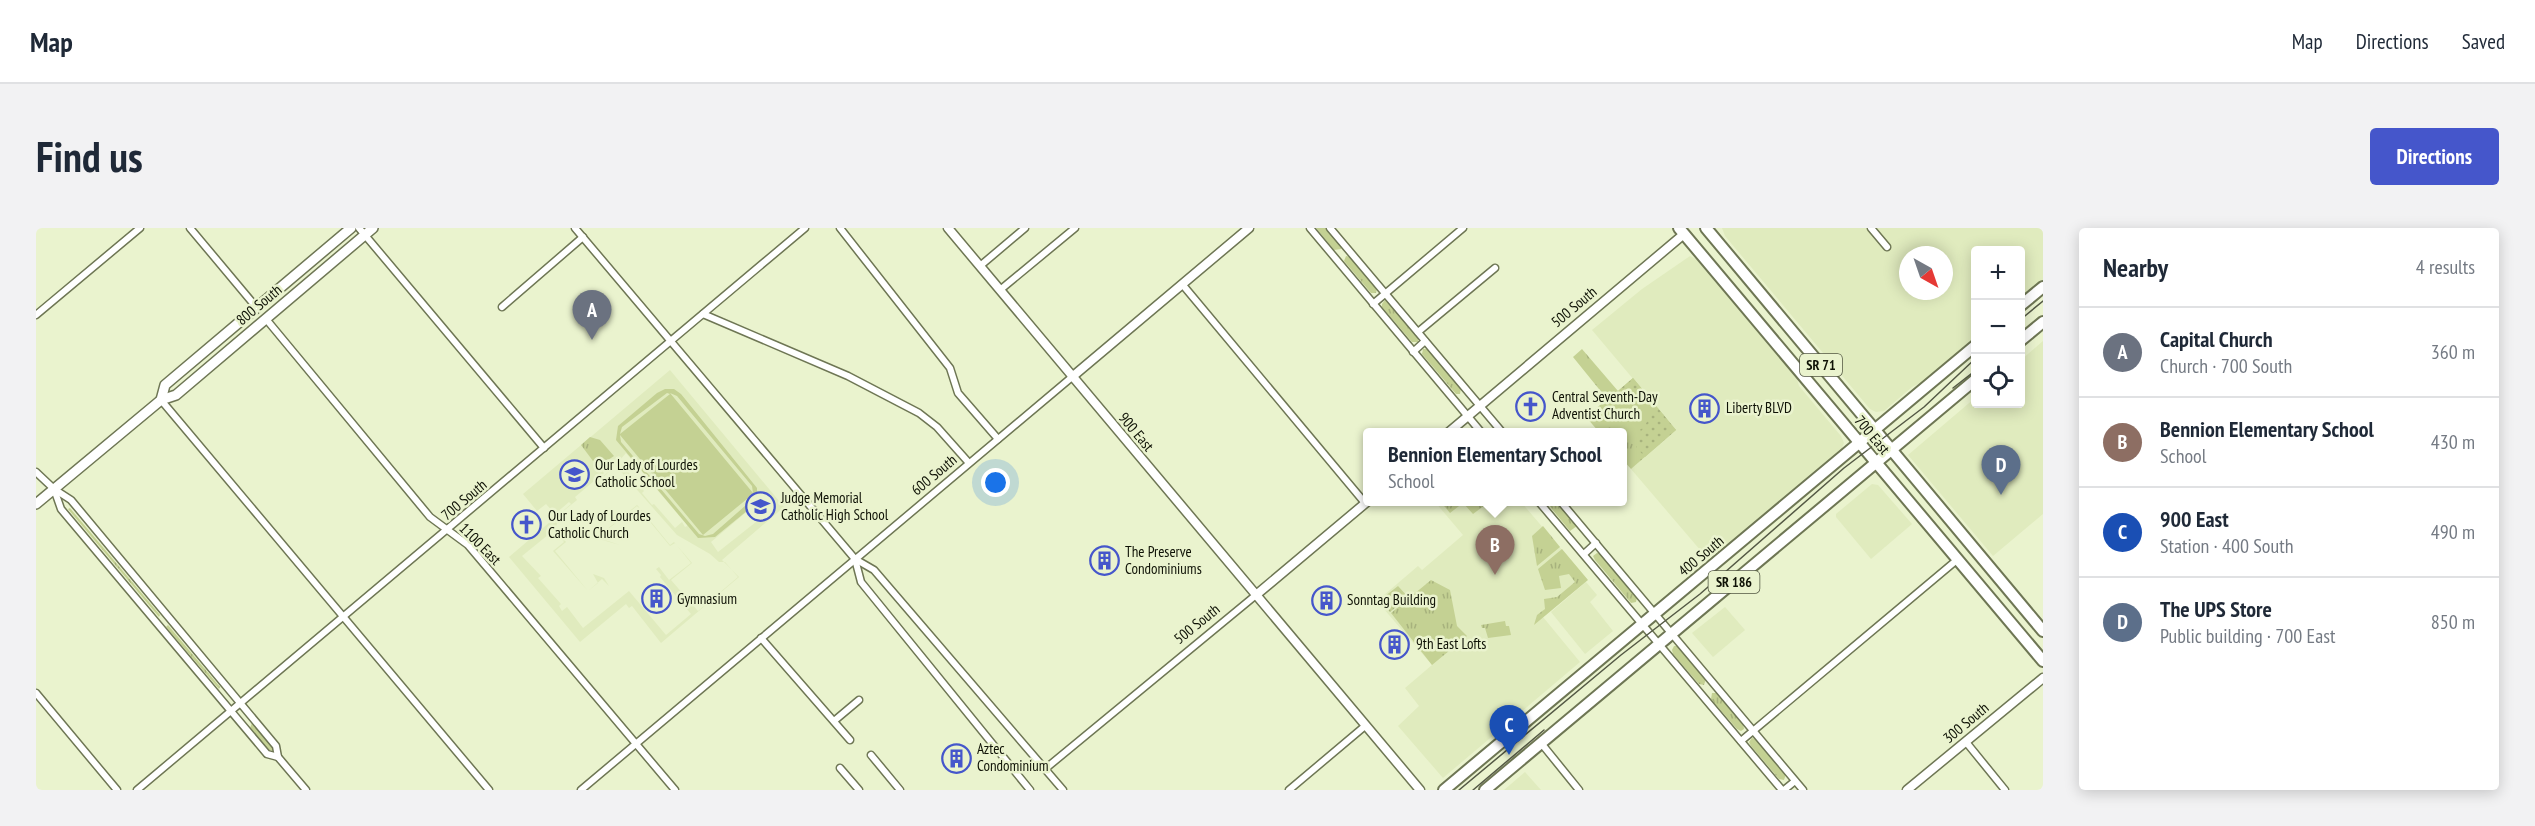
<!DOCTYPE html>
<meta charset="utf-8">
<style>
body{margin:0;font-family:"PT Sans Narrow",sans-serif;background:#f2f2f3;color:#1f2937}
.controls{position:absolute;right:18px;top:18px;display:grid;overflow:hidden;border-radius:6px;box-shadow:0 3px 15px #0003}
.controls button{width:54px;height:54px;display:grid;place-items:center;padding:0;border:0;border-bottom:2px solid #e0e1e3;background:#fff;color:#1f2937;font:30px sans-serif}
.compass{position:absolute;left:1863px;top:18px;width:54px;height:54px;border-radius:50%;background:#fff;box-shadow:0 3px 15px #0003;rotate:140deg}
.you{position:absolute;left:960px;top:255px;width:21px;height:21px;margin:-15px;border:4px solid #fff;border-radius:50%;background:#1a73e8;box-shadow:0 0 0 9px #1a73e833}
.badge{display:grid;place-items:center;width:39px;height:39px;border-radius:50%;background:#4556cb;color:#fff;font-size:20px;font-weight:700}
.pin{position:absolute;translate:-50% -50px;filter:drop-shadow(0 2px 3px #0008)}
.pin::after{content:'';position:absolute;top:32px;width:21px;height:18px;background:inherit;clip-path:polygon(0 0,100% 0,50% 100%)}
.popup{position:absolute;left:1327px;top:200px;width:264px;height:78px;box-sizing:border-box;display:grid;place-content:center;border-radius:6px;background:#fff;filter:drop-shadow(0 2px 4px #0005);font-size:20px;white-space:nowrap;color:#747a83}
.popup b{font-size:22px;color:#1f2937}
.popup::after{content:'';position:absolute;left:50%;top:100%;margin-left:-12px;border:12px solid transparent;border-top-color:#fff}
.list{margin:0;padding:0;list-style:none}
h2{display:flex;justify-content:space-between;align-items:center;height:78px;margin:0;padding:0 24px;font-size:26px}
h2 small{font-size:20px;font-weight:400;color:#747a83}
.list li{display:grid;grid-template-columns:39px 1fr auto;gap:18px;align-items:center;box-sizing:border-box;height:90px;padding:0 24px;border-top:2px solid #e0e1e3}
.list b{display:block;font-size:22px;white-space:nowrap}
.list p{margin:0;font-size:20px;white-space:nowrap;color:#747a83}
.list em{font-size:20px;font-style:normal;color:#747a83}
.icon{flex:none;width:33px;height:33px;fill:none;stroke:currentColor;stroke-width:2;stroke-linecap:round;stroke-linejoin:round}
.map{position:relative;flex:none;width:2007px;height:562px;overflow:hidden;border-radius:6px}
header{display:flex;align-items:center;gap:36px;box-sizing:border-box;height:84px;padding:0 30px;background:#fff;border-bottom:2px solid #e0e1e3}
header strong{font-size:28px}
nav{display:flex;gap:33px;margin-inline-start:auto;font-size:21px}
.intro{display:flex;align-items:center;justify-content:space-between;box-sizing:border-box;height:144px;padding:0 36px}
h1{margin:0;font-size:42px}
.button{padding:15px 27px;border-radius:6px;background:#4556cb;color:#fff;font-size:21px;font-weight:700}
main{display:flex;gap:36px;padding:0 36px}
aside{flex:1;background:#fff;border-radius:6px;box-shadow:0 3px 15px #0003}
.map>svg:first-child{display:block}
.built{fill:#e0ebbe;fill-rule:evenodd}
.grass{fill:url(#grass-tufts)}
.garden{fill:url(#garden-dots)}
.pitch{fill:#c4d193;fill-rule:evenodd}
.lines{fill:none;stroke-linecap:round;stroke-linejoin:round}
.minor-casing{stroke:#6e7654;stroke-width:9}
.tertiary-casing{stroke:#6e7654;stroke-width:11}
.secondary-casing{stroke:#6e7654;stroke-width:12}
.primary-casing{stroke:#6e7654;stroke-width:14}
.minor{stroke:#fff;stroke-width:6}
.tertiary{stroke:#fff;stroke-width:8}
.secondary{stroke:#fff;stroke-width:9}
.primary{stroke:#fff;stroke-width:10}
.tram{stroke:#545945;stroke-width:1.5}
.labels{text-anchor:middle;stroke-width:5;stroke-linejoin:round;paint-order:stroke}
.shield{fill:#eaf3ce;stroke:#515642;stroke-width:1.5}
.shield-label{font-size:14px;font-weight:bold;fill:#0f1206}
.street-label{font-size:15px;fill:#0f1206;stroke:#eaf3ce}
.poi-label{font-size:15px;fill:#0f1206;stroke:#eaf3ce;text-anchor:start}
</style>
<header>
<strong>Map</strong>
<nav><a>Map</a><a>Directions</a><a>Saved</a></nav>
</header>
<div class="intro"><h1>Find us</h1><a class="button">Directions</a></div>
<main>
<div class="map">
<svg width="2007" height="562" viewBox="0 0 2007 562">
<defs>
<pattern id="grass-tufts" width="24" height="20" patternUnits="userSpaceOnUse" patternTransform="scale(1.5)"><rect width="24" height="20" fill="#c4d193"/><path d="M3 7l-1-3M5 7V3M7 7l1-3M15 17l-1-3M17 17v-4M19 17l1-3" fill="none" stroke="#a7b27d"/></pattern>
<pattern id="garden-dots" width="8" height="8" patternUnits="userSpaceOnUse" patternTransform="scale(1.5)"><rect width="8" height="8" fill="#c4d193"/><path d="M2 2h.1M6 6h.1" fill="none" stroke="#a7b27d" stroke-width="1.8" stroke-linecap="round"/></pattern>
</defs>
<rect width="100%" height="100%" fill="#eaf3ce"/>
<g class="built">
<path d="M1686 0H2007V52L1985 71 1984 22H1940L1939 109 1888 153 1876 159 1848 183 1840 184 1834 181 1689 8ZM1872 27H1908V63H1872Z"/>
<path d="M1654 28 1660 31 1761 151 1763 158 1805 208 1808 215 1805 222 1683 325 1680 323 1671 330 1595 241 1640 202 1556 102 1606 61Z"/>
<path d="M2007 113V286L1957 328 1872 227 1939 170 1940 176H1984L1985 132Z"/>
<path d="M634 142 748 279 686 332 703 349 625 415 596 378 593 380 590 376 544 414 473 329 535 276 533 274 519 286 510 276 501 283 487 266ZM590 225 651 297V298L649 299 646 294 639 300 618 276 616 277 606 265 608 263 583 233ZM572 231 580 238 566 249 565 248 568 245 563 239ZM580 238 641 307 674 326 683 334H689L702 349 662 383 635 352 656 335 638 314 634 317 602 278 601 277 570 302 566 307 565 306 563 311 584 317 563 310 565 308 572 310 571 302 601 278 634 318 639 315 655 335 633 352 623 339 620 341 625 347 624 349 655 386 630 407 593 363 547 400 531 379 526 383 523 378 525 376 502 350 505 348 486 328 518 302 528 314 517 323 552 363 566 351 573 358 568 350 557 346 562 355 552 363 519 323 530 314 519 301 522 293 520 289 541 272 539 269 564 248 566 250ZM714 281 725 290 682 324 675 314Z"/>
<path d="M1836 256 1842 257 1876 296 1835 331 1800 289V286Z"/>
<path d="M1399 274H1485L1551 351 1507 389 1544 434 1407 550 1362 498 1383 478 1369 460 1396 437 1341 373 1382 338 1386 342 1427 307Z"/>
<path d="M1550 354 1561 367 1554 374 1577 403 1549 426 1515 384Z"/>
<path d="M1689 379 1709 402 1677 429 1656 405Z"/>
<path d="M1489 544 1505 562H1468Z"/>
</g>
<g class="grass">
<path d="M1280 0H1291L1305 17V21L1298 22Z"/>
<path d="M1310 28 1315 29 1341 61 1340 65H1335L1308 33Z"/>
<path d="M1349 72 1382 108V114H1376L1346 79V76Z"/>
<path d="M1387 121H1392L1425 160 1424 166H1420L1386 126Z"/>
<path d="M1546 121 1582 163 1597 150 1640 202 1595 241 1587 232 1586 204H1563L1550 189 1571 171 1537 129Z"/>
<path d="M554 209 564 212 578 228 566 236 561 230 557 233 545 217Z"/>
<path d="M1405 274H1453L1437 286 1427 275 1414 285Z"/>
<path d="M1510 274H1521L1541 298 1534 303Z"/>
<path d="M34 280 124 387 123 389 32 281Z"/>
<path d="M1507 298 1524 319 1501 338 1496 308Z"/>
<path d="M1526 321 1552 352 1498 397 1501 387 1509 381 1508 371 1521 369 1539 354 1533 346 1523 348 1525 360 1509 362 1502 341Z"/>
<path d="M1561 325 1565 326 1601 369 1600 374 1595 375 1559 332 1557 328Z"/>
<path d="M1395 352 1414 362 1421 398 1431 408 1396 437 1355 385Z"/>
<path d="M1362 358 1372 369 1354 384 1344 372Z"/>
<path d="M1469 393 1470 398H1473L1475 407 1452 410 1449 400H1446L1445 397Z"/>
<path d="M132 397 184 459 183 461 130 399Z"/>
<path d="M1638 418H1643L1670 451 1668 457 1663 456 1637 426 1636 422Z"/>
<path d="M1676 465H1681L1707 495 1708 501 1705 503 1701 501 1675 471Z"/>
<path d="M216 495 238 519 237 523 233 522 214 500Z"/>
<path d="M1716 510 1720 511 1750 546 1748 552 1743 551 1715 518 1713 514Z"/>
</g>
<path class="garden" d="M1597 150 1640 202 1609 229 1600 219 1605 203 1613 191 1614 182 1601 169 1592 175 1582 163Z"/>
<path class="pitch" d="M629 161H638L645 166 721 260V271L717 278 679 309 662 310 580 212 582 198 621 165ZM631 165 634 166 584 206 586 199ZM634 165 641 168 716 258 717 265ZM584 207 667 307 717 266V271L677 306 669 308 663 306 585 214Z"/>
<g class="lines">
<defs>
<g id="minor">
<path d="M154 0 221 80"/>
<path d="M323 0 508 220"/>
<path d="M539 0 819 331 838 342 1027 562"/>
<path d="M804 0 914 140 922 165 962 211"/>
<path d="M1274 0 1445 204"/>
<path d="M1294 0 1466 204"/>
<path d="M1835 0 1851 19"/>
<path d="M944 38 989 0"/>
<path d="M1146 56 1329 275"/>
<path d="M964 62 1039 0"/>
<path d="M1337 76 1427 0"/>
<path d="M466 79 547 9"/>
<path d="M667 86 812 148 883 185 901 199 933 235"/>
<path d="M0 87 104 0"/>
<path d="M230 91 394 289 432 317 639 562"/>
<path d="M1382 104 1459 40"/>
<path d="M1377 124 1389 113"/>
<path d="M125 172 453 562"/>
<path d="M0 244 18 261 35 272 240 518 242 529 270 562"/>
<path d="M18 261 25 281 231 526 242 529"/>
<path d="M1503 274 1746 562"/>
<path d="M1525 274 1767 562"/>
<path d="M1548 326 1560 315"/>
<path d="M819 331 825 354 994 562"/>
<path d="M725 410 814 512"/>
<path d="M0 465 81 562"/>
<path d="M798 493 823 472"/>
<path d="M1705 513 1922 331"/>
<path d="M1930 514 1969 562"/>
<path d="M1505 515 1543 562"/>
<path d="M835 527 864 562"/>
<path d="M804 540 823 562"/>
<path d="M1009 541 1220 367"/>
<path d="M101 562 769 0"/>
<path d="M545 562 1036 149"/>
<path d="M1253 562 1329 498"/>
<path d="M1748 562 1759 553"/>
</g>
<g id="tertiary">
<path d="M912 0 1384 562"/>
<path d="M1036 149 1213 0"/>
<path d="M1413 204 1648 6"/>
<path d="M1220 367 1332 273"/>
<path d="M1871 562 2007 450"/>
</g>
<g id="secondary">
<path d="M125 172 129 157 315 0"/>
<path d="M0 276 125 172 140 167 337 0"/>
</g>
<g id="primary">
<path d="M1643 0 2007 433"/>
<path d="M1670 0 2007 403"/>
<path d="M1984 78 2007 59"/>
<path d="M1984 113 2007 94"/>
<path d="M1408 562 1940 117"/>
<path d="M1449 562 1940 151"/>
</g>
</defs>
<use href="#minor" class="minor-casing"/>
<use href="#tertiary" class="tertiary-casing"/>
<use href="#secondary" class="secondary-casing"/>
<use href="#primary" class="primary-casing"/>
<use href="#minor" class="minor"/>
<use href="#tertiary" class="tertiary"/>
<use href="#secondary" class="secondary"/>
<use href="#primary" class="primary"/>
<g class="tram">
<path d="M1984 92 2007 73"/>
<path d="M1917 160 1940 142"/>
<path d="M1423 562 1585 427 1664 366 1808 240 1888 179 1940 130"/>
<path d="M1437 562 1508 502"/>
</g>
</g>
<defs>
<symbol id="church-ring" viewBox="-11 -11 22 22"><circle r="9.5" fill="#eaf3ce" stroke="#4556cb" stroke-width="1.5"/><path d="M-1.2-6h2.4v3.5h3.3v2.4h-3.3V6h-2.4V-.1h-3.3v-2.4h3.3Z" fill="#4556cb"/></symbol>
<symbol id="building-ring" viewBox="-11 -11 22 22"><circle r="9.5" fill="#eaf3ce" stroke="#4556cb" stroke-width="1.5"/><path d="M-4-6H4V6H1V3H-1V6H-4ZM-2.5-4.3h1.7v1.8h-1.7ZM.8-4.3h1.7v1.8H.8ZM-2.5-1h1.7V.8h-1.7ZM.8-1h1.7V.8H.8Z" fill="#4556cb"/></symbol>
<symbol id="school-ring" viewBox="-11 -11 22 22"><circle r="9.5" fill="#eaf3ce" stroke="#4556cb" stroke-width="1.5"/><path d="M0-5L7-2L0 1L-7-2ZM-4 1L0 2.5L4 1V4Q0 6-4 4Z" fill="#4556cb"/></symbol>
</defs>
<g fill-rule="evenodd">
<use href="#church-ring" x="1478" y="162" width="33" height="33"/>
<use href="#building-ring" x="1652" y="164" width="33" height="33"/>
<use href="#school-ring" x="522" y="230" width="33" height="33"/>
<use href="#school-ring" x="708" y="262" width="33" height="33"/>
<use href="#church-ring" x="474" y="280" width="33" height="33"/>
<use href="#building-ring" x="1052" y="316" width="33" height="33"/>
<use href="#building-ring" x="604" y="354" width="33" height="33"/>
<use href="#building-ring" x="1274" y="356" width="33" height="33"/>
<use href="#building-ring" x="1342" y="400" width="33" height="33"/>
<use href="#building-ring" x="904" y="514" width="33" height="33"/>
</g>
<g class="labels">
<g class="shield">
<rect x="1764" y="126" width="42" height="22" rx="4.5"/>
<rect x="1672.5" y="343" width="51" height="22" rx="4.5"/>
</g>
<g class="shield-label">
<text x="1785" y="142">SR 71</text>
<text x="1698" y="359">SR 186</text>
</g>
<g class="street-label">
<text transform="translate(223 77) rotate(-40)" y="5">800 South</text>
<text transform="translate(1538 79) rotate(-40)" y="5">500 South</text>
<text transform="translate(1100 204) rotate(50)" y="5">900 East</text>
<text transform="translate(1836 207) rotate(50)" y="5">700 East</text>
<text transform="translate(898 247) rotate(-40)" y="5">600 South</text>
<text transform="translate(428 272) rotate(-40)" y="5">700 South</text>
<text transform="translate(444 316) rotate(45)" y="5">1100 East</text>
<text transform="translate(1665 328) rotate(-40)" y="5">400 South</text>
<text transform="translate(1161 396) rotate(-39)" y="5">500 South</text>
<text transform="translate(1930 495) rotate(-40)" y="5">300 South</text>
</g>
<g class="poi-label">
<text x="1516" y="174">Central Seventh-Day<tspan x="1516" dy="17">Adventist Church</tspan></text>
<text x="1690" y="185">Liberty BLVD</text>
<text x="559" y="242">Our Lady of Lourdes<tspan x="559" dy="17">Catholic School</tspan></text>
<text x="745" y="275">Judge Memorial<tspan x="745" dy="17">Catholic High School</tspan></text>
<text x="512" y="293">Our Lady of Lourdes<tspan x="512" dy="17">Catholic Church</tspan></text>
<text x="1089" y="329">The Preserve<tspan x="1089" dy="17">Condominiums</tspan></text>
<text x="641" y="376">Gymnasium</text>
<text x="1311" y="377">Sonntag Building</text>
<text x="1380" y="421">9th East Lofts</text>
<text x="941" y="526">Aztec<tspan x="941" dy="17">Condominium</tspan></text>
</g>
</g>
</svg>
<div class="controls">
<button>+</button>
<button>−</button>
<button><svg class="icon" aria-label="locate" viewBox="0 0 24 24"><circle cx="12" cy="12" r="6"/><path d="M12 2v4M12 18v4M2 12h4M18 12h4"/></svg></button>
</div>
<svg class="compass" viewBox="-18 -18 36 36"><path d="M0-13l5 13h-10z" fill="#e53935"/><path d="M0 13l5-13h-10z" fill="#747a83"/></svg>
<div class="you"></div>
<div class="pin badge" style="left:556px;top:112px;background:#6b7280">A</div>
<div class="pin badge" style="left:1459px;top:347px;background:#8d6e63">B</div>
<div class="popup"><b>Bennion Elementary School</b>School</div>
<div class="pin badge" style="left:1473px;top:527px;background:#1a4fb4">C</div>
<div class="pin badge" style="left:1965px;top:267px;background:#5c6f8a">D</div>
</div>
<aside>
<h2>Nearby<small>4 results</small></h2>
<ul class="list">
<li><span class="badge" style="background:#6b7280">A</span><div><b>Capital Church</b><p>Church · 700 South</p></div><em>360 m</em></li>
<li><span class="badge" style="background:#8d6e63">B</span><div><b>Bennion Elementary School</b><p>School</p></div><em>430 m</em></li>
<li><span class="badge" style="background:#1a4fb4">C</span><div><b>900 East</b><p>Station · 400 South</p></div><em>490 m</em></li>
<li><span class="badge" style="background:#5c6f8a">D</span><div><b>The UPS Store</b><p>Public building · 700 East</p></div><em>850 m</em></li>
</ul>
</aside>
</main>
